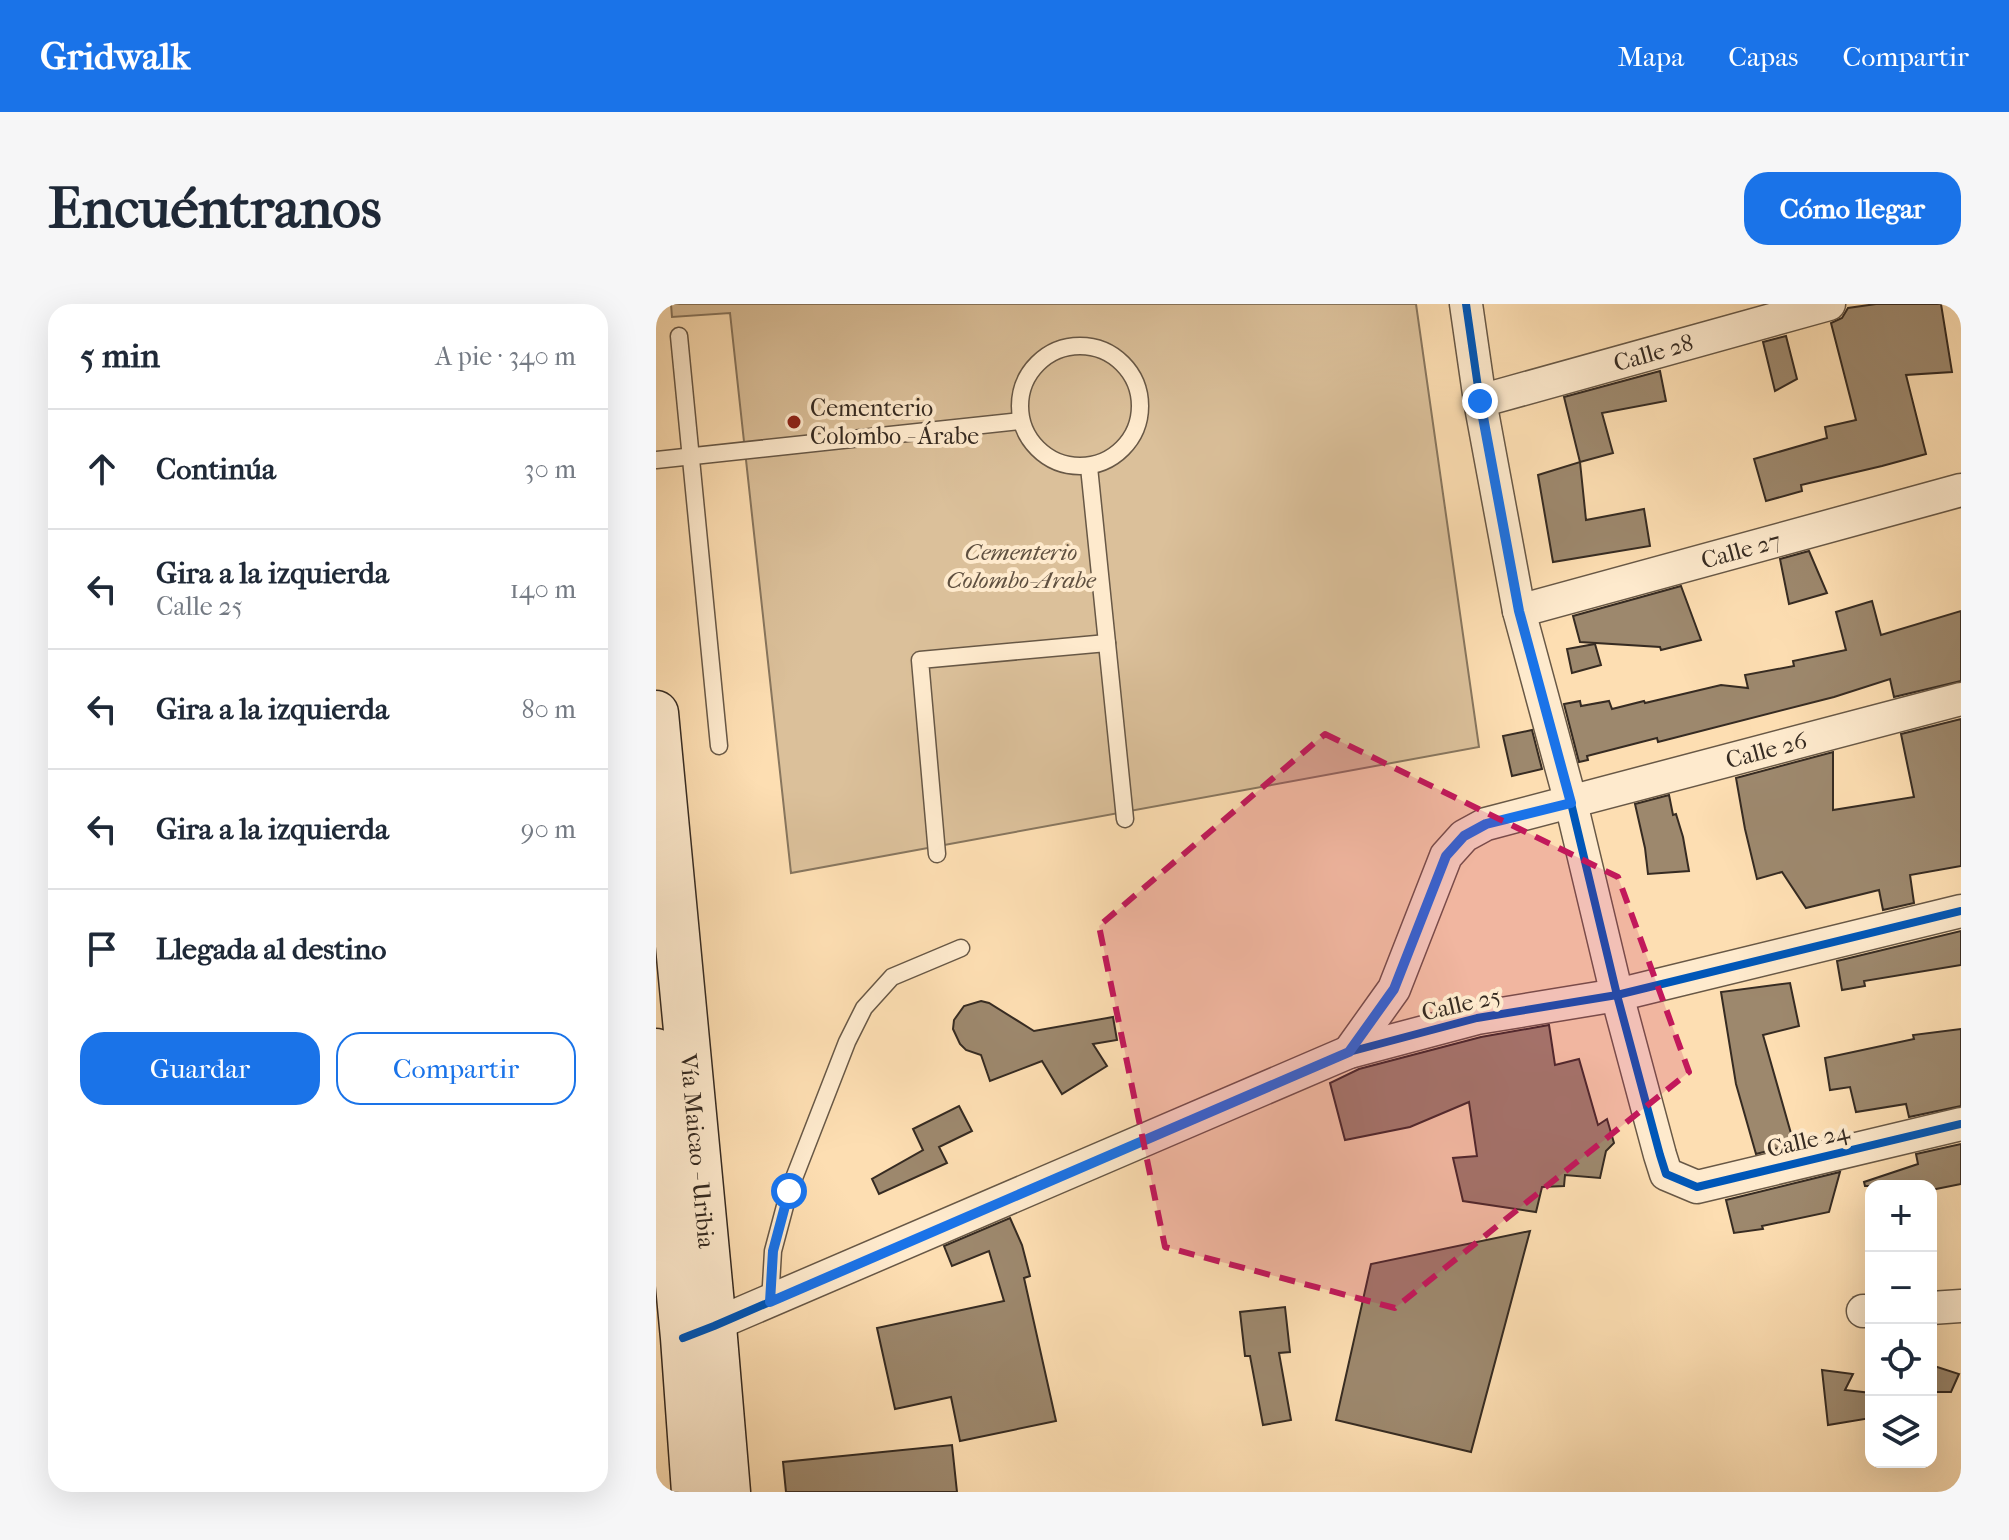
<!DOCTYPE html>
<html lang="es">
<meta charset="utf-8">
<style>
body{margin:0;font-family:"IM FELL French Canon",serif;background:#f6f6f7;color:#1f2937}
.controls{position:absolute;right:24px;bottom:24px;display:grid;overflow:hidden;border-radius:16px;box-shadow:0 8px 32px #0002}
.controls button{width:72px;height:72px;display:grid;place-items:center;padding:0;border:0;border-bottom:2px solid #e0e1e3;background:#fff;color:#1f2937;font:40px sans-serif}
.stop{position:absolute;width:24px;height:24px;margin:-18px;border:6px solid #1a73e8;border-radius:50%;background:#fff}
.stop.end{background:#1a73e8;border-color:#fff;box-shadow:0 2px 8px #0008}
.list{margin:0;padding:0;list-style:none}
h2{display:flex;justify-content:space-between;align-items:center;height:104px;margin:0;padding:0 32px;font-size:34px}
h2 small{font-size:26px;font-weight:400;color:#747a83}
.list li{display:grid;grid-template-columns:52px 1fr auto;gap:24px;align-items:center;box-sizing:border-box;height:120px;padding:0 32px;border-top:2px solid #e0e1e3}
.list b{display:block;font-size:30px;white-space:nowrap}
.list p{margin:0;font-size:26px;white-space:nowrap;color:#747a83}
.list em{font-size:26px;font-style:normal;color:#747a83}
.actions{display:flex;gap:16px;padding:24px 32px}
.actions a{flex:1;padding:18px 0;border:2px solid #1a73e8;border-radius:24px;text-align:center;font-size:28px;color:#1a73e8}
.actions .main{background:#1a73e8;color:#fff}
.icon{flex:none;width:44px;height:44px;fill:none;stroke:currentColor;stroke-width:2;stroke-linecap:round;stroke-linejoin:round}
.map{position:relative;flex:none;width:1305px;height:1188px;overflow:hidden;border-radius:24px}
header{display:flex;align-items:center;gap:48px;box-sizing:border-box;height:112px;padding:0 40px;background:#1a73e8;color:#fff}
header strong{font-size:38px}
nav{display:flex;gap:44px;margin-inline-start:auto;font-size:28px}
.intro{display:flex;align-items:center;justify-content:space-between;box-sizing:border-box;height:192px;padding:0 48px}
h1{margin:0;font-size:56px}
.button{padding:20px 36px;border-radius:24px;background:#1a73e8;color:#fff;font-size:28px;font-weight:700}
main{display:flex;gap:48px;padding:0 48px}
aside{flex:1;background:#fff;border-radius:24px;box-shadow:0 8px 32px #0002}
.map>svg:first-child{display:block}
.green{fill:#dbc09a;stroke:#88765e;stroke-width:2}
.building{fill:#9d886d;stroke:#362b22;stroke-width:2}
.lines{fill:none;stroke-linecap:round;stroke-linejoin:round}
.lane-casing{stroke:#685846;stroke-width:19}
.street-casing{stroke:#685846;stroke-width:35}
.secondary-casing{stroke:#362b22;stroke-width:47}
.lane{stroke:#feeacd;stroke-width:16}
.street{stroke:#feeacd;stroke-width:32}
.secondary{stroke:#feeacd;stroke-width:44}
.cycleway-casing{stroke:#feeacd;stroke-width:13}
.cycleway{stroke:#0057b8;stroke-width:8}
.route{stroke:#1a73e8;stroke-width:10}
.marked{fill:#c2185b;fill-opacity:0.2;stroke:#c2185b;stroke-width:6;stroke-dasharray:16 10;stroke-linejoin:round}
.poi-dot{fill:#8f2418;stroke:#feeacd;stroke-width:3}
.labels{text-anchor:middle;stroke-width:8;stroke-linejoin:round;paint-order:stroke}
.street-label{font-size:24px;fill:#362b22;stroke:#feeacd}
.poi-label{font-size:24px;fill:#362b22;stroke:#feeacd;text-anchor:start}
.park-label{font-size:24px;font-style:italic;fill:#5f5040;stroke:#feeacd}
</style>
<header>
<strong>Gridwalk</strong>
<nav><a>Mapa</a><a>Capas</a><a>Compartir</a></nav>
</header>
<div class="intro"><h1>Encuéntranos</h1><a class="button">Cómo llegar</a></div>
<main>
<aside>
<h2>5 min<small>A pie · 340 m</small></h2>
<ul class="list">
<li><svg class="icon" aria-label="ahead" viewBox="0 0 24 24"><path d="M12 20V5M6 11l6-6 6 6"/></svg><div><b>Continúa</b></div><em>30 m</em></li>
<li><svg class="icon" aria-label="left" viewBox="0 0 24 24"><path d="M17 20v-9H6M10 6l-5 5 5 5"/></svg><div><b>Gira a la izquierda</b><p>Calle 25</p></div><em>140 m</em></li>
<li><svg class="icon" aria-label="left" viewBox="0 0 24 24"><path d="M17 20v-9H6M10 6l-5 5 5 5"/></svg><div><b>Gira a la izquierda</b></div><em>80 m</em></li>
<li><svg class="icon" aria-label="left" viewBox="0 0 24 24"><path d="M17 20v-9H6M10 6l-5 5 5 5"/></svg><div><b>Gira a la izquierda</b></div><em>90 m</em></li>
<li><svg class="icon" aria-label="arrive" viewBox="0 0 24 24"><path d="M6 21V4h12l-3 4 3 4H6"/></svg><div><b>Llegada al destino</b></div></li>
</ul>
<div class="actions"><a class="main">Guardar</a><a>Compartir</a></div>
</aside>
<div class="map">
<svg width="1305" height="1188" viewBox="0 0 1305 1188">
<rect width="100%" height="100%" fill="#fddeb2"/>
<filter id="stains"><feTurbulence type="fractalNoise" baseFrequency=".0025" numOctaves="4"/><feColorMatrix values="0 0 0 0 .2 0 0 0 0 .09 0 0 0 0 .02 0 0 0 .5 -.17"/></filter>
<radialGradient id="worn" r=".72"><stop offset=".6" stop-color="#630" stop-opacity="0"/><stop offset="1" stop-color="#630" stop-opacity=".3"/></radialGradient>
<path class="green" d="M15 0H760L823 443 135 569 74 9 16 13Z"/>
<g class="building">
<path d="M1220 0H1285L1296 68 1250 71 1270 150 1226 162 1145 181 1146 187 1110 197 1098 155 1171 134 1169 123 1200 116 1175 19 1186 14 1192 4Z"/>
<path d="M1130 32 1141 75 1119 87 1107 38Z"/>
<path d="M1004 67 1010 97 946 109 957 149 924 158 908 93Z"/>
<path d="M924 158 930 216 988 205 994 242 897 258 882 171Z"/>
<path d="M1153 247 1171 289 1133 300 1124 255Z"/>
<path d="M1025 282 1045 336 1005 346 1004 343 924 338 917 312Z"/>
<path d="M1216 297 1225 331 1305 307V377L1238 393 1234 375 1178 393 1002 438 1001 434 931 452 932 456 923 458 908 400 924 397 925 402 953 397 956 405 988 397 989 399 1065 381 1092 384 1089 371 1138 362 1137 357 1190 346 1180 308Z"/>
<path d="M939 340 945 361 916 369 911 345Z"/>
<path d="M1305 415V562L1254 571 1258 599 1227 606 1223 586 1150 604 1126 568 1101 575 1089 525 1080 474 1177 448V506L1258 493 1245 430Z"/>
<path d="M876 426 886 465 856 472 847 432Z"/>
<path d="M1013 491 1017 511 1020 510 1027 533 1033 567 992 570 989 544 979 500Z"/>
<path d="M1305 627V661L1208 677 1209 682 1186 686 1181 657Z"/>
<path d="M1134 679 1143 722 1107 731 1138 840 1100 850 1080 780 1065 688Z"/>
<path d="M325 697 333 699 378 727 457 713 461 736 437 740 451 762 406 790 386 757 334 777 325 751 310 746 304 740 297 725 298 716 308 702Z"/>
<path d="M893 721 899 761 923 755 942 821 951 815 958 839 950 847 944 874 909 871 908 882 886 883 880 908 807 897 797 854 821 852 813 798 754 823 689 836 674 779 703 765 825 733Z"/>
<path d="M1305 725V802L1253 813 1250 800 1200 808 1194 783 1174 786 1169 754 1258 735 1257 731Z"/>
<path d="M303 802 316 827 283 843 291 859 223 890 216 875 267 846 257 825Z"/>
<path d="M1305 840V880L1275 886V882H1209L1208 878 1262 860 1260 850Z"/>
<path d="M1184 868 1173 908 1106 922 1107 925 1078 929 1070 896Z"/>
<path d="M354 914 366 941 374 972 368 974 400 1117 304 1137 295 1093 239 1105 221 1024 348 997 333 947 296 962 288 942Z"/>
<path d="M874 927 815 1148 680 1116 715 960Z"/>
<path d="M629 1003 634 1048 623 1049 635 1116 607 1121 594 1052H589L584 1008Z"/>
<path d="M1275 1061 1303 1070 1295 1088H1275Z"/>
<path d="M1166 1066 1197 1070 1189 1086 1215 1089V1114L1172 1121Z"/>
<path d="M296 1141 301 1188H130L127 1158Z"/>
</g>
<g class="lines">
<defs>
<g id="lane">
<path d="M23 32 63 442"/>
<circle cx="424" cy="102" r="60"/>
<path d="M0 156 364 117"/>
<path d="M433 163 469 515"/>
<path d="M281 550 264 356 451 339"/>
<path d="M114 998 117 947 133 887 191 738 208 704 236 673 305 644"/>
</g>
<g id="street">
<path d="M810 0 824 97 863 307 915 499 961 691 1004 851 1010 870 1041 883 1305 820"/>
<path id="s1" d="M824 97 1173 0"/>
<path id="s2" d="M863 307 1305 186"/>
<path id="s3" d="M693 748 738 685 790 552 808 532 830 520 1305 395"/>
<path d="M1275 1004 1305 1002"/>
<path d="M1207 1007H1215"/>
<path d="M41 1028 693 748 821 714 961 691 1305 607"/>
</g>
<g id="secondary">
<path id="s4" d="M0 409 58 1022 72 1188"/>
<path d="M0 747 27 1034 38 1188"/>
</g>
</defs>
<use href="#lane" class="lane-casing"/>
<use href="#street" class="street-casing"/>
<use href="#secondary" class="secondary-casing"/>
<use href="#lane" class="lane"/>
<use href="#street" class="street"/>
<use href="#secondary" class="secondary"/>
<defs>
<g id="cycleway">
<path d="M810 0 824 97 863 307 915 499 961 691 1004 851 1010 870 1041 883 1305 820"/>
<path d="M27 1034 58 1022 693 748 821 714 961 691 1305 607"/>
</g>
</defs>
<use href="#cycleway" class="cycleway-casing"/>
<use href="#cycleway" class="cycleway"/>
</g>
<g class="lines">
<path class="route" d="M133 887 117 947 114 998 693 748 738 685 790 552 808 532 830 520 915 499 863 307 824 97"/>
</g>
<path class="marked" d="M669 430 962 573 1033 768 739 1004 509 943 443 622Z"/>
<circle class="poi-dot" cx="138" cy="118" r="8"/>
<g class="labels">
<g class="street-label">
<text dy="8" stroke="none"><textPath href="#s1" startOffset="180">Calle 28</textPath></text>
<text dy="8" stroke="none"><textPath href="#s2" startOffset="230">Calle 27</textPath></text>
<text dy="8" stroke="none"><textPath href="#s3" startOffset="562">Calle 26</textPath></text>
<text transform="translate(805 700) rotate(-13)" y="8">Calle 25</text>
<text transform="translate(1152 836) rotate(-13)" y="8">Calle 24</text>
<text dy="8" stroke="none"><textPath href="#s4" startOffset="440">Vía Maicao - Uribia</textPath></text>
</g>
<g class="poi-label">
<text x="154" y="112">Cementerio<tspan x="154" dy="28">Colombo - Árabe</tspan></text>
</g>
<g class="park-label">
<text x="365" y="256">Cementerio<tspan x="365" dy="28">Colombo-Arabe</tspan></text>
</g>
</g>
<rect width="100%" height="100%" filter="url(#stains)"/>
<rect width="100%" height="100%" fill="url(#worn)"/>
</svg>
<div class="controls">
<button>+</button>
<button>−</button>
<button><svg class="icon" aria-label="locate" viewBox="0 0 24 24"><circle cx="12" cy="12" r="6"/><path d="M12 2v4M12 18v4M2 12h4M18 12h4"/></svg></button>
<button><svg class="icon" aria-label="layers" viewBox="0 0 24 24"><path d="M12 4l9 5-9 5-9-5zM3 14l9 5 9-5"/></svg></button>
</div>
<div class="stop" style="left:133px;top:887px"></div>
<div class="stop end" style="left:824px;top:97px"></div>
</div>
</main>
